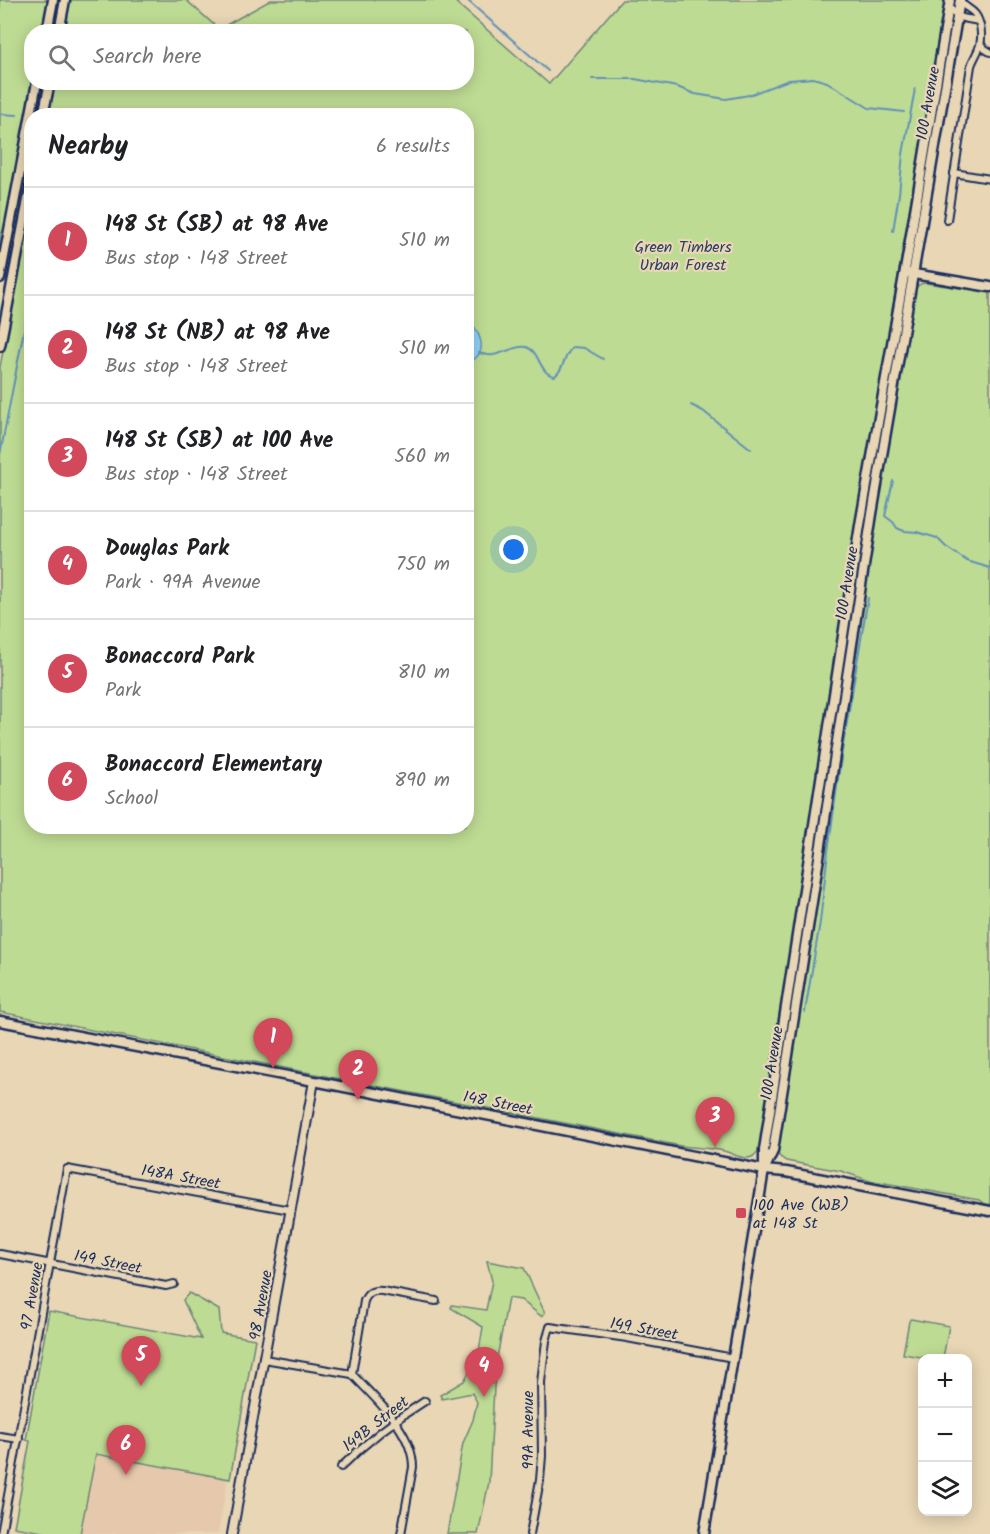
<!DOCTYPE html>
<meta charset="utf-8">
<style>
body{margin:0;font-family:Kalam,sans-serif;background:#f6f6f6;color:#202124}
.controls{position:absolute;right:18px;bottom:18px;display:grid;overflow:hidden;border-radius:12px;box-shadow:0 3px 15px #0003}
.controls button{width:54px;height:54px;display:grid;place-items:center;padding:0;border:0;border-bottom:2px solid #e0e0e0;background:#fff;color:#202124;font:30px sans-serif}
.you{position:absolute;left:514px;top:550px;width:21px;height:21px;margin:-15px;border:4px solid #fff;border-radius:50%;background:#1a73e8;box-shadow:0 0 0 9px #1a73e833}
.badge{display:grid;place-items:center;width:39px;height:39px;border-radius:50%;background:#d1495b;color:#fff;font-size:20px;font-weight:700}
.pin{position:absolute;translate:-50% -50px;filter:drop-shadow(0 2px 3px #0008)}
.pin::after{content:'';position:absolute;top:32px;width:21px;height:18px;background:inherit;clip-path:polygon(0 0,100% 0,50% 100%)}
.list{margin:0;padding:0;list-style:none}
h2{display:flex;justify-content:space-between;align-items:center;height:78px;margin:0;padding:0 24px;font-size:26px}
h2 small{font-size:20px;font-weight:400;color:#757577}
.list li{display:grid;grid-template-columns:39px 1fr auto;gap:18px;align-items:center;box-sizing:border-box;height:108px;padding:0 24px;border-top:2px solid #e0e0e0}
.list b{display:block;font-size:22px;white-space:nowrap}
.list p{margin:0;font-size:20px;white-space:nowrap;color:#757577}
.list em{font-size:20px;font-style:normal;color:#757577}
.icon{flex:none;width:33px;height:33px;fill:none;stroke:currentColor;stroke-width:2;stroke-linecap:round;stroke-linejoin:round}
.map{position:relative;flex:none;width:990px;height:1534px;overflow:hidden}
.search{position:absolute;background:#fff;box-shadow:0 3px 15px #0003;left:24px;top:24px;width:450px;height:66px;display:flex;align-items:center;gap:15px;box-sizing:border-box;padding:0 21px;border-radius:24px;color:#757577;font-size:22px}
.panel{position:absolute;background:#fff;box-shadow:0 3px 15px #0003;left:24px;top:108px;width:450px;height:726px;border-radius:24px}
.map>svg:first-child{display:block}
.built{fill:#e6c9ac}
.green{fill:#bedb93;stroke:#6c8578;stroke-width:1.5}
.water{fill:#91d2f3;stroke:#6291b7;stroke-width:1.5}
.lines{fill:none;stroke-linecap:round;stroke-linejoin:round}
.stream{stroke:#6291b7;stroke-width:2}
.minor-casing{stroke:#1b2f5e;stroke-width:10}
.tertiary-casing{stroke:#1b2f5e;stroke-width:12}
.secondary-casing{stroke:#1b2f5e;stroke-width:13}
.minor{stroke:#e8d6b4;stroke-width:6}
.tertiary{stroke:#e8d6b4;stroke-width:8}
.secondary{stroke:#e8d6b4;stroke-width:8}
.poi-dot{fill:#d1495b;stroke:#e8d6b4;stroke-width:2}
.labels{text-anchor:middle;stroke-width:4.5;stroke-linejoin:round;paint-order:stroke}
.street-label{font-size:16px;fill:#1b2f5e;stroke:#e8d6b4}
.park-label{font-size:16px;fill:#2b4063;stroke:#e8d6b4}
.poi-label{font-size:16px;fill:#1b2f5e;stroke:#e8d6b4;text-anchor:start}
</style>
<div class="map">
<svg width="990" height="1534" viewBox="0 0 990 1534">
<rect width="100%" height="100%" fill="#e8d6b4"/>
<filter id="ink" filterUnits="userSpaceOnUse"><feTurbulence type="fractalNoise" baseFrequency=".0167" numOctaves="2"/><feDisplacementMap in="SourceGraphic" scale="12" xChannelSelector="R" yChannelSelector="G"/><feConvolveMatrix kernelMatrix="1 2 1 2 8 2 1 2 1" color-interpolation-filters="sRGB"/></filter>
<g filter="url(#ink)">
<path class="built" d="M54 1322 249 1356 218 1534H13Z"/>
<g class="green">
<path d="M0 0H48L43 31 32 32V82L33 83 0 258Z"/>
<path d="M70 0H186L219 29 271 0H453L549 84 622 0H945L856 524 793 947 759 1150C756 1155 753 1158 747 1158 739 1158 732 1153 724 1151 710 1147 695 1148 681 1146L0 1012V367L31 202 32 826H466V116L48 115 54 83 466 82V32L64 31Z"/>
<path d="M926 283 959 288 990 291V1205L983 1203 979 1200 874 1181 873 1182 841 1171 786 1161 779 1156 778 1152 874 529 914 292C916 286 920 283 926 283Z"/>
<path d="M487 1261 524 1268 545 1313 541 1316 521 1300 508 1298 495 1369 489 1482 478 1534H447L463 1443 473 1420 477 1402 472 1393 442 1399 440 1395 464 1381 478 1357 483 1327 451 1308 452 1305 486 1310 492 1281Z"/>
<path d="M189 1293 219 1310 221 1333 255 1339 230 1479 96 1454 80 1534H54L14 1527 30 1441 26 1440 49 1311 201 1339 183 1300Z"/>
<path d="M911 1319 949 1326 943 1358H927L903 1354 909 1321Z"/>
</g>
<path class="water" d="M467 318C477 329 490 349 473 360H467Z"/>
<g class="lines">
<g class="stream">
<path d="M467 0 548 71"/>
<path d="M592 79H635L677 87 695 94 726 99 749 95 789 80 813 78 827 82 869 108 904 112"/>
<path d="M0 114 17 115"/>
<path d="M893 231 899 194 903 154 915 89"/>
<path d="M479 353C484 354 489 356 493 355 503 354 516 345 526 347 541 351 538 374 555 376 565 369 563 355 573 347L584 348 603 359"/>
<path d="M691 405 703 411 751 449"/>
<path d="M0 455 32 288"/>
<path d="M893 481 885 516 893 522 897 528 904 531 917 532 937 538 946 547 967 561 990 568"/>
<path d="M805 1012 820 922 828 851 842 751 868 598"/>
</g>
<defs>
<g id="minor">
<path d="M949 6C957 21 963 17 978 21"/>
<path d="M981 45 985 49 990 52"/>
<path d="M954 173 990 179"/>
<path d="M947 220 971 66C973 59 977 54 979 48 983 38 981 22 975 14 971 9 964 7 960 1"/>
<path d="M0 1254 166 1286 174 1284"/>
<path d="M264 1359 352 1374"/>
<path d="M352 1374C375 1399 413 1431 413 1467L401 1534"/>
<path d="M352 1374 364 1301C368 1292 373 1290 382 1291L436 1301"/>
<path d="M0 1436 19 1439"/>
<path d="M341 1467C367 1441 394 1420 425 1401"/>
<path d="M1 1534 67 1169 290 1210"/>
<path d="M530 1534 540 1480 542 1456 541 1382 546 1341 550 1327 627 1338 733 1358"/>
</g>
<path id="tertiary" d="M232 1534 314 1081"/>
<g id="secondary">
<path d="M47 32 53 0"/>
<path d="M59 32 65 0"/>
<path d="M43 116 50 82"/>
<path d="M908 273 990 287"/>
<path d="M0 278 37 82"/>
<path d="M0 346 32 179"/>
<path d="M0 1021 314 1081 764 1170 786 1172 990 1211"/>
<path d="M766 1166 773 1151 828 800 872 514 960 0"/>
<path d="M704 1534 764 1170V1150L860 525 908 253 950 0"/>
</g>
</defs>
<use href="#minor" class="minor-casing"/>
<use href="#tertiary" class="tertiary-casing"/>
<use href="#secondary" class="secondary-casing"/>
<use href="#minor" class="minor"/>
<use href="#tertiary" class="tertiary"/>
<use href="#secondary" class="secondary"/>
</g>
</g>
<rect class="poi-dot" x="735" y="1207" width="12" height="12" rx="3"/>
<g class="labels">
<g class="street-label">
<text transform="translate(927 103) rotate(-80)" y="6">100 Avenue</text>
<text transform="translate(846 583) rotate(-81)" y="6">100 Avenue</text>
<text transform="translate(771 1063) rotate(-81)" y="6">100 Avenue</text>
<text transform="translate(498 1102) rotate(11)" y="6">148 Street</text>
<text transform="translate(181 1176) rotate(10)" y="6">148A Street</text>
<text transform="translate(108 1261) rotate(11)" y="6">149 Street</text>
<text transform="translate(31 1296) rotate(-80)" y="6">97 Avenue</text>
<text transform="translate(260 1305) rotate(-80)" y="6">98 Avenue</text>
<text transform="translate(644 1328) rotate(10)" y="6">149 Street</text>
<text transform="translate(375 1423) rotate(-38)" y="6">149B Street</text>
<text transform="translate(527 1430) rotate(-90)" y="6">99A Avenue</text>
</g>
<g class="park-label">
<text x="683" y="252">Green Timbers<tspan x="683" dy="18">Urban Forest</tspan></text>
</g>
<g class="poi-label">
<text x="753" y="1210">100 Ave (WB)<tspan x="753" dy="18">at 148 St</tspan></text>
</g>
</g>
</svg>
<div class="controls">
<button>+</button>
<button>−</button>
<button><svg class="icon" aria-label="layers" viewBox="0 0 24 24"><path d="M12 4l9 5-9 5-9-5zM3 14l9 5 9-5"/></svg></button>
</div>
<div class="you"></div>
<div class="pin badge" style="left:273px;top:1068px">1</div>
<div class="pin badge" style="left:358px;top:1100px">2</div>
<div class="pin badge" style="left:715px;top:1147px">3</div>
<div class="pin badge" style="left:484px;top:1397px">4</div>
<div class="pin badge" style="left:141px;top:1386px">5</div>
<div class="pin badge" style="left:126px;top:1475px">6</div>
<div class="search"><svg class="icon" aria-label="search" viewBox="0 0 24 24"><circle cx="10" cy="10" r="6"/><path d="M15 15l6 6"/></svg>Search here</div>
<section class="panel">
<h2>Nearby<small>6 results</small></h2>
<ul class="list">
<li><span class="badge">1</span><div><b>148 St (SB) at 98 Ave</b><p>Bus stop · 148 Street</p></div><em>510 m</em></li>
<li><span class="badge">2</span><div><b>148 St (NB) at 98 Ave</b><p>Bus stop · 148 Street</p></div><em>510 m</em></li>
<li><span class="badge">3</span><div><b>148 St (SB) at 100 Ave</b><p>Bus stop · 148 Street</p></div><em>560 m</em></li>
<li><span class="badge">4</span><div><b>Douglas Park</b><p>Park · 99A Avenue</p></div><em>750 m</em></li>
<li><span class="badge">5</span><div><b>Bonaccord Park</b><p>Park</p></div><em>810 m</em></li>
<li><span class="badge">6</span><div><b>Bonaccord Elementary</b><p>School</p></div><em>890 m</em></li>
</ul>
</section>
</div>
